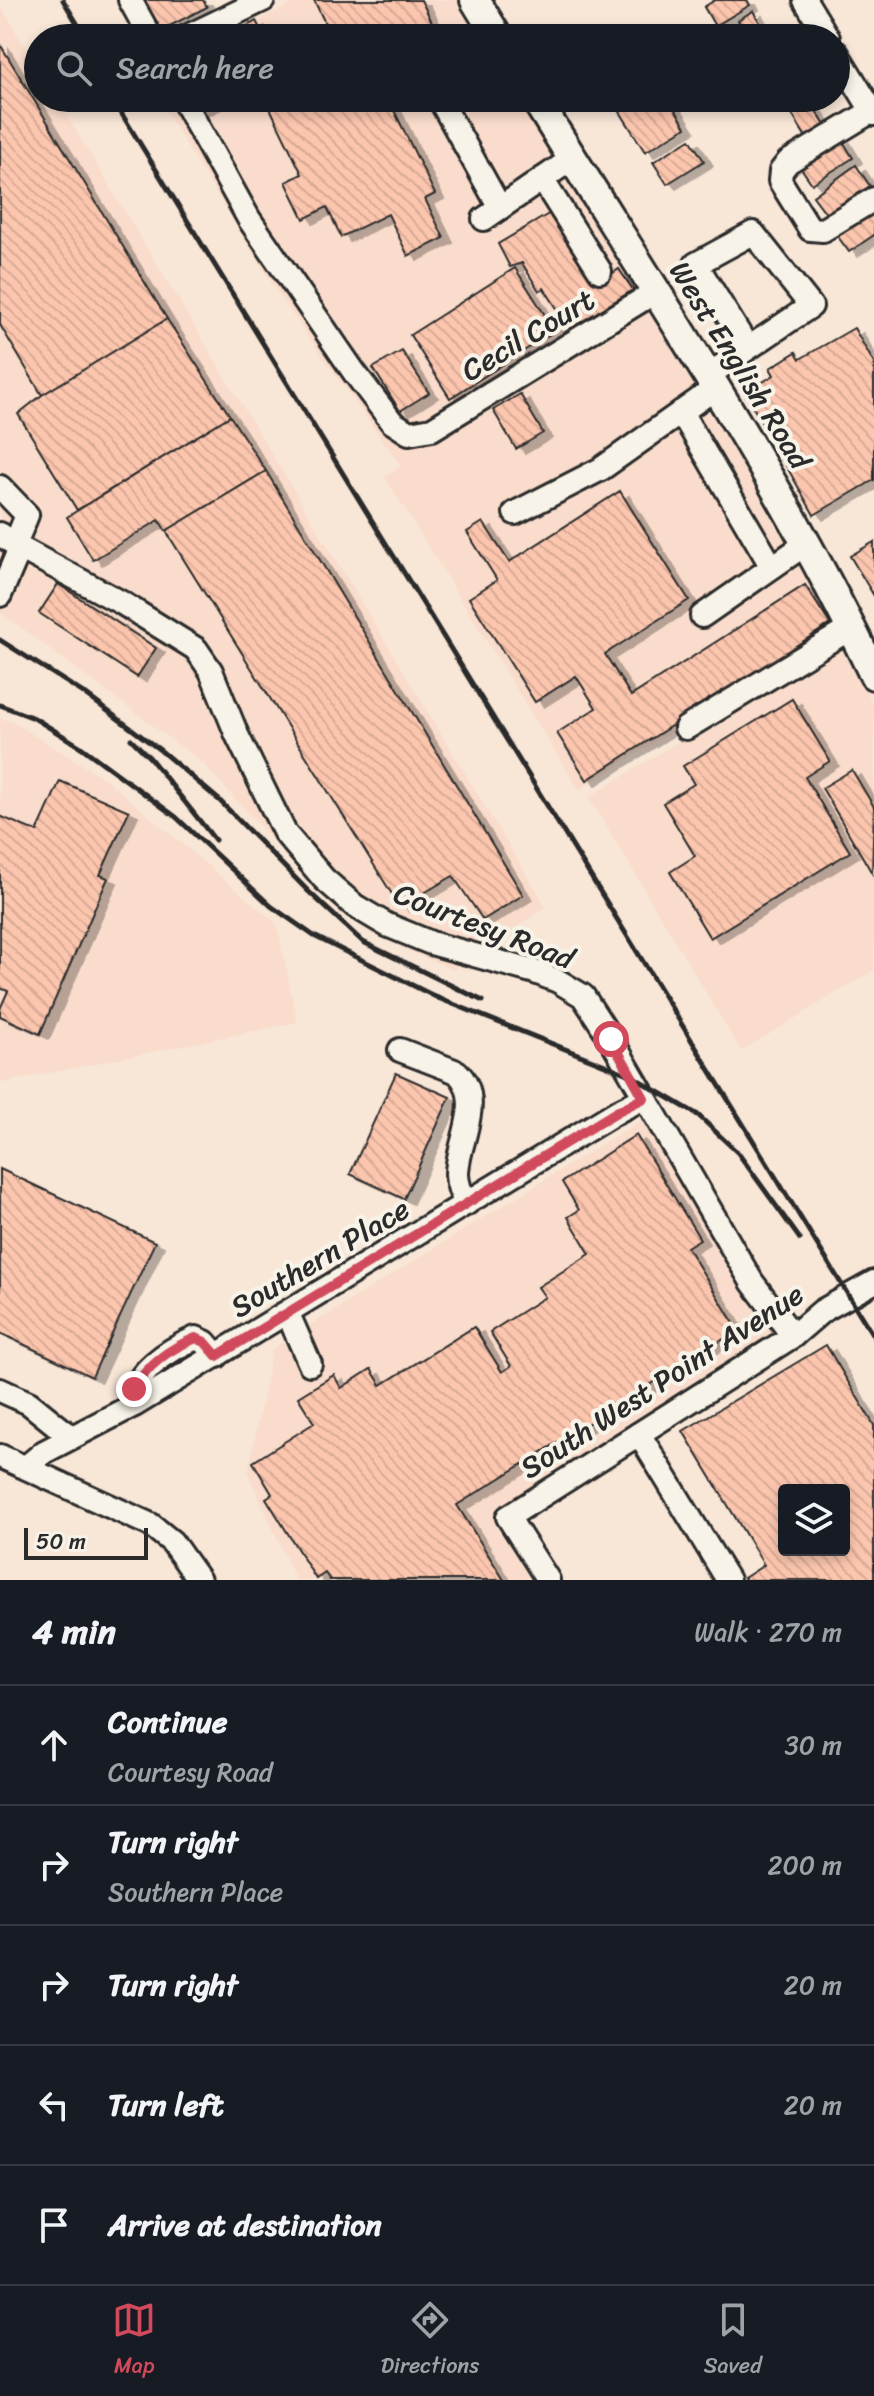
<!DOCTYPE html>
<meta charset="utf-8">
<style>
body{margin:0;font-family:Sriracha,sans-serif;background:#242831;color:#f1f3f6}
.controls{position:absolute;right:24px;bottom:24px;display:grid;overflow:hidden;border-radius:8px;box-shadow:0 4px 12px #0003}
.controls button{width:72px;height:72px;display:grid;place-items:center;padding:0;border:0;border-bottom:2px solid #363941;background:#171b24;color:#f1f3f6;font:40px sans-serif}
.scale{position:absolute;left:24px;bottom:20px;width:124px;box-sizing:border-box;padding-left:8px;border:4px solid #2b2b2b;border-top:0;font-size:22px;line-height:28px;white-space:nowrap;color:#2b2b2b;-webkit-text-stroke:6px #f7f3e8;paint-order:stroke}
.stop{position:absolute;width:24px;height:24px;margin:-18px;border:6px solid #d1495b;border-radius:50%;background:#fff}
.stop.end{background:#d1495b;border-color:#fff;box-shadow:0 2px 8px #0008}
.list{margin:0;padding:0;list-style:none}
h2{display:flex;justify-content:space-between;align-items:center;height:104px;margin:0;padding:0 32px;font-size:34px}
h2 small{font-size:26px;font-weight:400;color:#9ea1a6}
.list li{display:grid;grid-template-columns:52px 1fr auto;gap:24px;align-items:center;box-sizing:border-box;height:120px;padding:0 32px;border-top:2px solid #363941}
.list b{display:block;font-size:30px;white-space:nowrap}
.list p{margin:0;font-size:26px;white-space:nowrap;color:#9ea1a6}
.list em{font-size:26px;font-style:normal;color:#9ea1a6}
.icon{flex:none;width:44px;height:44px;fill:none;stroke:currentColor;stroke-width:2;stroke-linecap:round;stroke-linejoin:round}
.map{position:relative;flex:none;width:874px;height:1580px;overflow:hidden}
.search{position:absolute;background:#171b24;box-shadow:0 4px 12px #0003;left:24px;right:24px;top:24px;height:88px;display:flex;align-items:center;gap:20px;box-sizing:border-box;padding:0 28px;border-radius:44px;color:#9ea1a6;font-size:30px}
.sheet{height:704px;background:#171b24}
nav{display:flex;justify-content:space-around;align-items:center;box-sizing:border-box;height:112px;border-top:2px solid #363941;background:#171b24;font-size:22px;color:#9ea1a6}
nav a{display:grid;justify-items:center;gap:4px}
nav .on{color:#d1495b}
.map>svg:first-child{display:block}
.built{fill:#f9dccb}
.building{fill:url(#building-back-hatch);stroke:#2b2b2b;stroke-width:2;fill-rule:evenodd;filter:url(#shadow)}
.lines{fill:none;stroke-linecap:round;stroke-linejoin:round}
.minor-casing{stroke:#2b2b2b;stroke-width:28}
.major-casing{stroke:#2b2b2b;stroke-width:34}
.minor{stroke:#f7f3e8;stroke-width:22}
.major{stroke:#f7f3e8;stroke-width:28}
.rail{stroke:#2b2b2b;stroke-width:5}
.route{stroke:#d1495b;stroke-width:10}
.labels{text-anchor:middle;stroke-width:8;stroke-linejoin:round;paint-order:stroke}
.street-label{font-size:30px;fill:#2b2b2b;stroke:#f7f3e8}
</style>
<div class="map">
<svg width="874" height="1580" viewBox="0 0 874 1580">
<defs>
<pattern id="building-back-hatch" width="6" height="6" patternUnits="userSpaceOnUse" patternTransform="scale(2)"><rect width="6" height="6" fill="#fcc6ae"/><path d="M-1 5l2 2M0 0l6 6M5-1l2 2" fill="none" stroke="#d8aa96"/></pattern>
<filter id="shadow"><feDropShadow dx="9" dy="5" stdDeviation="0" flood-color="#0004"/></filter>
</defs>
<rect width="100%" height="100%" fill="#f8e6d7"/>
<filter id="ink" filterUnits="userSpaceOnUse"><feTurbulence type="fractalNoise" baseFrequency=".0125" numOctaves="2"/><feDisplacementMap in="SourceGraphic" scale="16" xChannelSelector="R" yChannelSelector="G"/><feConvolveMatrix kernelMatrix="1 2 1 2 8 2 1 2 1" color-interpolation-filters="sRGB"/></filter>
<g filter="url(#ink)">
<g class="built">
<path d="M301 0H458L481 38H221Z"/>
<path d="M0 5 38 68V98H56L546 907 452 970 368 932 308 880 204 764 0 612Z"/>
<path d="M157 98H519L845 624 579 790 385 477 401 466 285 304Z"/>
<path d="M847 638 874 710V970L741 1051 589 797Z"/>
<path d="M0 718 12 722 105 779 277 924 297 1022 0 1083Z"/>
<path d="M643 1119 781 1333 502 1510 545 1580H296L248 1473 272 1349Z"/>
</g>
<g class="building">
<path d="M140 0H203L207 7 156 33Z"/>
<path d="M314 0H421L440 38H332Z"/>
<path d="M715 0H747L750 5 715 26 704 7Z"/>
<path d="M753 11 766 33 758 38H748L738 20Z"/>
<path d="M256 21 265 38H224Z"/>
<path d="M0 44 167 319 42 395 0 325Z"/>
<path d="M190 98H224L197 112Z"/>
<path d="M275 98H388L435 194 425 199 444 238 408 256 388 214 341 237 327 207 304 219 286 182 302 174 267 102Z"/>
<path d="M668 98 686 127 645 152 612 99Z"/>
<path d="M809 99 826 127 807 139 790 111Z"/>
<path d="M841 138 853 158 812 184 799 165Z"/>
<path d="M690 139 704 161 667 184 653 162Z"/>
<path d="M856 165 870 186 828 216 813 196Z"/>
<path d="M874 205V235L849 252 833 230Z"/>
<path d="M557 209 601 281 619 269 633 290 570 329 544 288 539 291 522 263 510 267 498 244Z"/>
<path d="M515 268 555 331 450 398 410 335Z"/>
<path d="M167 319 230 416 77 510 18 414 42 395Z"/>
<path d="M854 328 874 363V480L814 515 745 393 774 375 770 368 796 352 800 359Z"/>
<path d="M402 351 429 393 400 411 373 368Z"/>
<path d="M520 394 543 433 516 449 493 410Z"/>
<path d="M230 416 266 471 166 531 159 520 93 560 67 517Z"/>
<path d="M266 471 523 895 483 920 453 876 400 907 166 531Z"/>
<path d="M620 491 689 600 605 654 631 696 805 585 830 624 587 780 557 733 596 708 576 676 535 702 469 598 497 580 467 532 483 522 509 562Z"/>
<path d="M874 542V596L850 556Z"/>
<path d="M58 584 156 648 137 677 39 613Z"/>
<path d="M792 699 830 761 805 777 850 852 710 938 670 872 695 856 663 803 694 784 683 766Z"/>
<path d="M852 770 874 807 872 873 822 788Z"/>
<path d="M60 781 129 811 100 875 108 878 40 1034 0 1016V1009L8 991 0 988V816L37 832Z"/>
<path d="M396 1073 450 1097 404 1199 350 1174Z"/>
<path d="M636 1135 700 1239 687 1247 738 1330 457 1505 504 1580H330L325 1573 316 1579 266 1498 272 1494 253 1462 314 1423 298 1397 334 1375 341 1388 371 1369 381 1385 474 1327 502 1372 511 1366 490 1332 545 1297 538 1287 590 1254 568 1217 579 1210 562 1182Z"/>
<path d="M0 1169 155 1242 92 1377 0 1333Z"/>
<path d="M826 1345 874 1425V1580H745L744 1578 764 1565 683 1431ZM784 1490H844V1550H784Z"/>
</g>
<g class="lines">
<defs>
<g id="minor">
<path d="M130 0 151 38"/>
<path d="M805 0 828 38"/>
<path d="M184 38 263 0"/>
<path d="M836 52 874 114"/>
<path d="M182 98 249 219 354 372 392 422 409 433 432 429 655 292"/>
<path d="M439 98 500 208"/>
<path d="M872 111 788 162 781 171 780 181 810 229 823 230 874 199"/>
<path d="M542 179 600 271"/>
<path d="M484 219 573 158"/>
<path d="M707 376 811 306 753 233 696 264 748 348"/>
<path d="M681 412 772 567"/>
<path d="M0 487 27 515 15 544"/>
<path d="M515 513 601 469 714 389"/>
<path d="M0 534 20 548 122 603 196 649 211 671 237 735 285 833 324 879 355 906 387 925 431 943 535 972 558 981 583 996 611 1039 752 1282 793 1336"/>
<path d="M0 595 20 548"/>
<path d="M702 616 807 543"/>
<path d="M686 728 851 628"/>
<path d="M400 1050 457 1072C486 1100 457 1142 457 1174 457 1185 462 1195 466 1204"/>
<path d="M288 1314 310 1364"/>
<path d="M0 1390 29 1403 71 1437"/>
<path d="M134 1405C129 1374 170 1349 196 1338L205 1342 217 1356"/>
<path d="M639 1434 728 1580"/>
<path d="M0 1456 151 1525 172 1542 199 1580"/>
<path d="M26 1467 44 1452 136 1404 618 1111 644 1098"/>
<path d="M548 1580 508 1517 793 1336 822 1311 874 1282"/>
</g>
<g id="major">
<path d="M475 0 498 38"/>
<path d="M535 98C652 288 778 474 874 675"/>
</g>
</defs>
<use href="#minor" class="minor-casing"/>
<use href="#major" class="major-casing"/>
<use href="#minor" class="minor"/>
<use href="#major" class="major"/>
<g class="rail">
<path d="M63 0 86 38"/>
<path d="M112 98 874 1337"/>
<path d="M0 640 85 694 160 750 219 800 308 891 363 942 483 1001"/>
<path d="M0 705 34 718 81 747 176 817 271 906 314 936 438 998 630 1075 698 1115 738 1153 800 1239"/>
<path d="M131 739 150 758 215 840"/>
</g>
</g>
</g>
<g class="lines" filter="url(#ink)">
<path class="route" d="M134 1389C147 1365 171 1348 196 1338L205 1342 217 1356 618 1111 644 1098 611 1039"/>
</g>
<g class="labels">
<g class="street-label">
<text transform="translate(528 335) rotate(-31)" y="10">Cecil Court</text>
<text transform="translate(740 365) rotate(58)" y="10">West English Road</text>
<text transform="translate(484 926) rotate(21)" y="10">Courtesy Road</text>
<text transform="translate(320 1258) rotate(-31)" y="10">Southern Place</text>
<text transform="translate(662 1381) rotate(-33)" y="10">South West Point Avenue</text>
</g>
</g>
</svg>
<div class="controls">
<button><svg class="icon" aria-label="layers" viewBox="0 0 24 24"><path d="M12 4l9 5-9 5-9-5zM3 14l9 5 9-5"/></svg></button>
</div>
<div class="scale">50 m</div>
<div class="stop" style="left:611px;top:1039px"></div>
<div class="stop end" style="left:134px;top:1389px"></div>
<div class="search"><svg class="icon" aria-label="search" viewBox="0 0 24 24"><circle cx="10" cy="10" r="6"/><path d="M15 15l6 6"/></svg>Search here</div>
</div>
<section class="sheet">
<h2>4 min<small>Walk · 270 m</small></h2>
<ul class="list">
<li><svg class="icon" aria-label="ahead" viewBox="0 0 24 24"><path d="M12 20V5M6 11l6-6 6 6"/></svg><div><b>Continue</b><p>Courtesy Road</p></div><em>30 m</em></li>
<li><svg class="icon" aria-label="right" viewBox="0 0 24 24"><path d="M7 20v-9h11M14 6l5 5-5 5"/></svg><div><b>Turn right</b><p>Southern Place</p></div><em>200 m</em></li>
<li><svg class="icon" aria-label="right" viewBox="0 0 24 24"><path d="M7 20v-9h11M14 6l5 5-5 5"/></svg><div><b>Turn right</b></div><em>20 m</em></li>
<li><svg class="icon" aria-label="left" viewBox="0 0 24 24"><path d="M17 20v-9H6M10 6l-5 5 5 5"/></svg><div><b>Turn left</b></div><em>20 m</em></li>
<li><svg class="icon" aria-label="arrive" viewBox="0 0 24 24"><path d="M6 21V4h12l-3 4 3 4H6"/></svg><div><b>Arrive at destination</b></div></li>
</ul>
</section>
<nav>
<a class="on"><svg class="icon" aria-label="map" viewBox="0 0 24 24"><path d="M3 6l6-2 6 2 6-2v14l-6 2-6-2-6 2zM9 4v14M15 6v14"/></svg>Map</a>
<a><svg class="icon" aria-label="directions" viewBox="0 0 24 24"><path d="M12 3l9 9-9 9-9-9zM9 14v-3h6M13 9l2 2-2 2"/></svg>Directions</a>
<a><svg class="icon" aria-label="saved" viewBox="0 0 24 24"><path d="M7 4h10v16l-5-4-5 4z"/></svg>Saved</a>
</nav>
